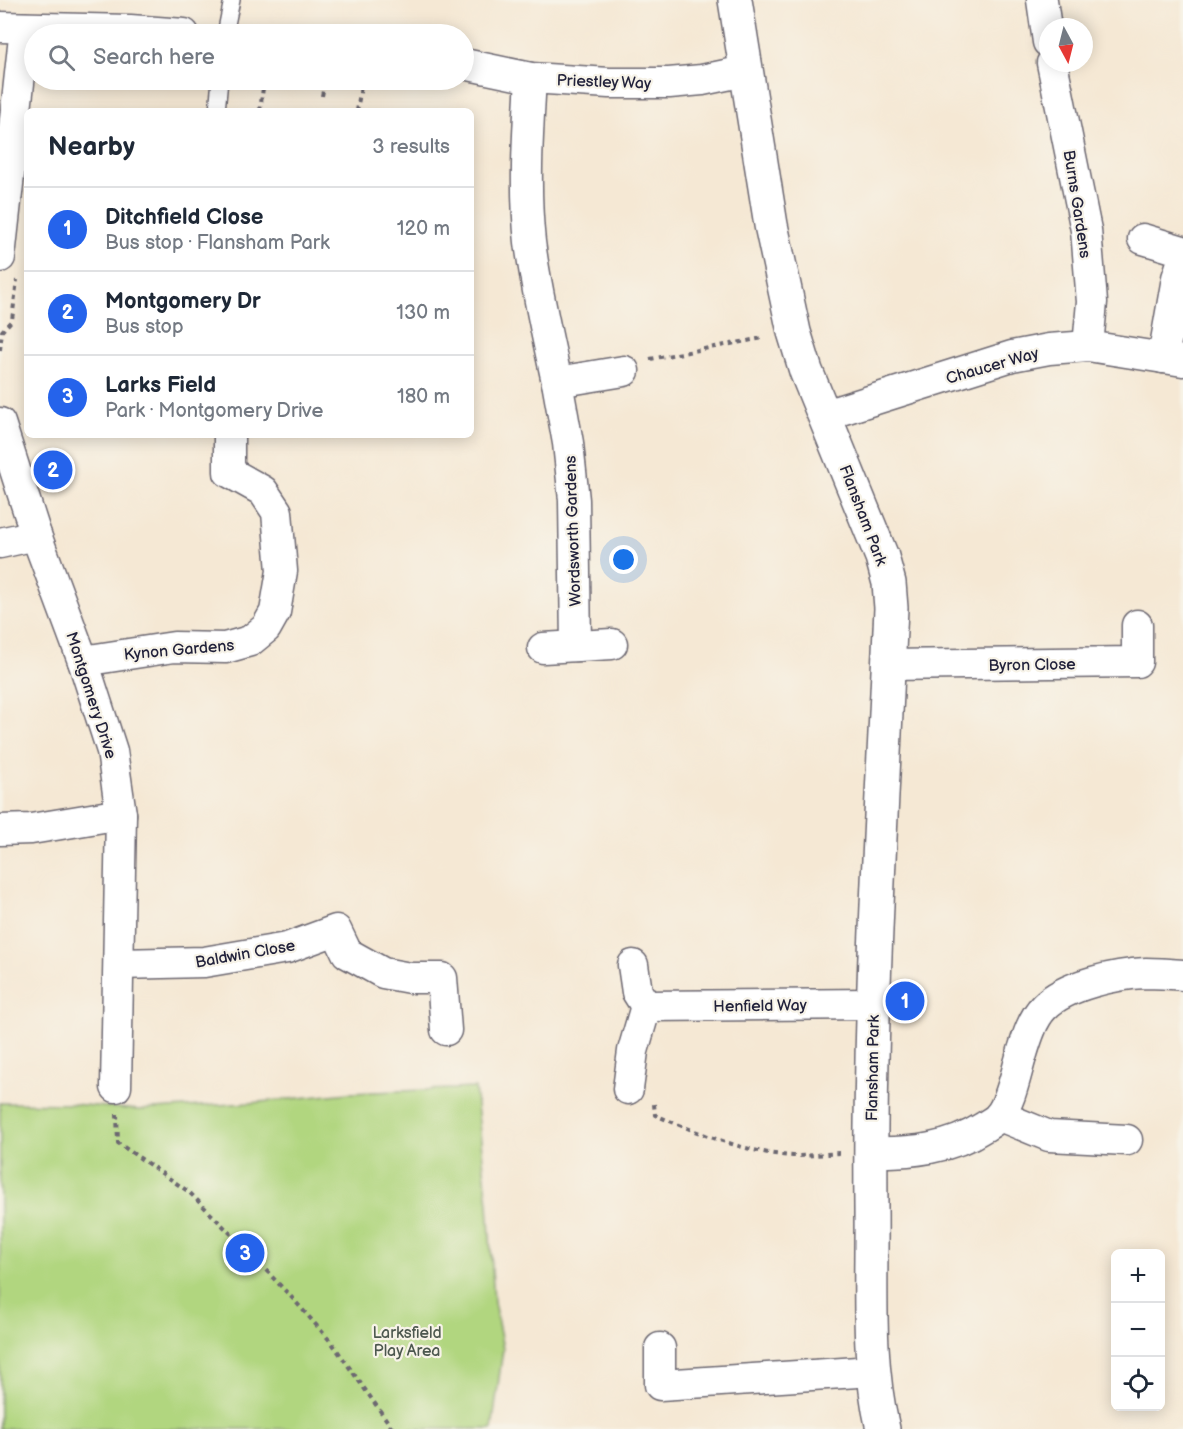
<!DOCTYPE html>
<meta charset="utf-8">
<style>
body{margin:0;font-family:"Balsamiq Sans",sans-serif;background:#f6f6f7;color:#1f2937}
.controls{position:absolute;right:18px;bottom:18px;display:grid;overflow:hidden;border-radius:9px;box-shadow:0 3px 15px #0003}
.controls button{width:54px;height:54px;display:grid;place-items:center;padding:0;border:0;border-bottom:2px solid #e0e1e3;background:#fff;color:#1f2937;font:30px sans-serif}
.compass{position:absolute;left:1039px;top:18px;width:54px;height:54px;border-radius:50%;background:#fff;box-shadow:0 3px 15px #0003;rotate:173deg}
.you{position:absolute;left:624px;top:560px;width:21px;height:21px;margin:-15px;border:4px solid #fff;border-radius:50%;background:#1a73e8;box-shadow:0 0 0 9px #1a73e833}
.badge{display:grid;place-items:center;width:39px;height:39px;border-radius:50%;background:#2563eb;color:#fff;font-size:20px;font-weight:700}
.pin{position:absolute;translate:-50% -50%;border:3px solid #fff;box-shadow:0 2px 6px #0006}
.list{margin:0;padding:0;list-style:none}
h2{display:flex;justify-content:space-between;align-items:center;height:78px;margin:0;padding:0 24px;font-size:26px}
h2 small{font-size:20px;font-weight:400;color:#747a83}
.list li{display:grid;grid-template-columns:39px 1fr auto;gap:18px;align-items:center;box-sizing:border-box;height:84px;padding:0 24px;border-top:2px solid #e0e1e3}
.list b{display:block;font-size:22px;white-space:nowrap}
.list p{margin:0;font-size:20px;white-space:nowrap;color:#747a83}
.list em{font-size:20px;font-style:normal;color:#747a83}
.icon{flex:none;width:33px;height:33px;fill:none;stroke:currentColor;stroke-width:2;stroke-linecap:round;stroke-linejoin:round}
.map{position:relative;flex:none;width:1183px;height:1429px;overflow:hidden}
.search{position:absolute;background:#fff;box-shadow:0 3px 15px #0003;left:24px;top:24px;width:450px;height:66px;display:flex;align-items:center;gap:15px;box-sizing:border-box;padding:0 21px;border-radius:33px;color:#747a83;font-size:22px}
.panel{position:absolute;background:#fff;box-shadow:0 3px 15px #0003;left:24px;top:108px;width:450px;height:330px;border-radius:9px}
.map>svg:first-child{display:block}
.park{fill:#b1d67f;stroke:#6a7c5d;stroke-width:1.5}
.lines{fill:none;stroke-linecap:round;stroke-linejoin:round}
.lane-casing{stroke:#6c6771;stroke-width:18}
.street-casing{stroke:#6c6771;stroke-width:33}
.secondary-casing{stroke:#6c6771;stroke-width:36}
.path{stroke:#6c6771;stroke-width:4;stroke-dasharray:4.5 4.5;stroke-linecap:butt}
.lane{stroke:#fff;stroke-width:15}
.street{stroke:#fff;stroke-width:30}
.secondary{stroke:#fff;stroke-width:33}
.labels{text-anchor:middle;stroke-width:4.5;stroke-linejoin:round;paint-order:stroke}
.street-label{font-size:16px;fill:#22223b;stroke:#f7f3e8}
.park-label{font-size:16px;fill:#4d584f;stroke:#f7f3e8}
</style>
<div class="map">
<svg width="1183" height="1429" viewBox="0 0 1183 1429">
<rect width="100%" height="100%" fill="#f7f3e8"/>
<filter id="ink" filterUnits="userSpaceOnUse"><feTurbulence type="fractalNoise" baseFrequency=".0167" numOctaves="2"/><feDisplacementMap in="SourceGraphic" scale="12" xChannelSelector="R" yChannelSelector="G"/><feConvolveMatrix kernelMatrix="1 2 1 2 8 2 1 2 1" color-interpolation-filters="sRGB"/></filter>
<filter id="wash" filterUnits="userSpaceOnUse"><feTurbulence type="fractalNoise" baseFrequency=".008" numOctaves="4" result="noise"/><feDisplacementMap in="SourceGraphic" scale="24" xChannelSelector="R" yChannelSelector="G"/><feGaussianBlur stdDeviation="1.35" result="paint"/><feColorMatrix in="noise" values="0 0 0 0 0 0 0 0 0 0 0 0 0 0 0 0 0 1.4 0 .05"/><feComposite in="paint" operator="in"/></filter>
<g filter="url(#wash)">
<rect width="100%" height="100%" fill="#f5e8d4"/>
<path class="park" d="M475 1088 488 1204 494 1302 503 1349 492 1429H0V1103L73 1104 139 1110 250 1103 349 1093Z"/>
</g>
<g filter="url(#ink)">
<g class="lines">
<defs>
<g id="lane">
<path d="M225 34 232 0"/>
<path d="M217 111 220 80"/>
</g>
<g id="street">
<path d="M1042 0 1048 42"/>
<path d="M0 27 130 30 184 34"/>
<path d="M1052 63 1086 230 1092 302 1088 346"/>
<path d="M464 64 531 78 609 83H669L702 80 745 71"/>
<path d="M531 78C528 132 524 187 530 242 536 289 547 335 557 382L624 371"/>
<path d="M1143 239 1183 251"/>
<path d="M0 257 25 28"/>
<path d="M1163 358 1177 278 1183 260"/>
<path d="M557 382 568 443 574 500 576 646"/>
<path d="M825 415 1012 356 1049 349 1088 346 1183 361"/>
<path d="M0 423 36 535 83 661 112 751 121 814 116 1087"/>
<path d="M0 543 36 535"/>
<path d="M543 648 612 644"/>
<path d="M83 661 174 647 225 648 250 641 266 628 275 612 282 571 277 512 263 491 229 472V435"/>
<path d="M888 665 1137 662V625"/>
<path d="M0 830 31 829 121 814"/>
<path d="M119 964 204 962 287 948 336 930 347 953 383 973 410 978H442L446 1030"/>
<path d="M633 965 637 992 646 1006 874 1004"/>
<path d="M628 1089 633 1051 646 1006"/>
<path d="M1000 1116 1049 1136 1127 1140"/>
<path d="M871 1152C911 1153 950 1149 984 1127 989 1124 996 1120 999 1116 1010 1104 1016 1073 1021 1057 1026 1041 1032 1019 1044 1007 1065 985 1117 974 1146 973 1159 973 1171 974 1183 975"/>
<path d="M660 1348V1385L873 1371"/>
</g>
<path id="secondary" d="M735 0 771 225 794 332 806 371 882 557 889 583 891 608C882 808 869 1007 871 1207 872 1280 866 1358 883 1429"/>
</defs>
<use href="#lane" class="lane-casing"/>
<use href="#street" class="street-casing"/>
<use href="#secondary" class="secondary-casing"/>
<g class="path">
<path d="M418 80 441 83"/>
<path d="M322 96 325 80"/>
<path d="M260 111 264 80"/>
<path d="M357 111 362 80"/>
<path d="M0 350 2 331 12 320 17 280"/>
<path d="M650 359 763 338"/>
<path d="M654 1104 655 1115C699 1133 746 1153 793 1156 809 1156 825 1154 840 1153"/>
<path d="M117 1114 118 1143 189 1192 245 1248 294 1300 332 1343 393 1429"/>
</g>
<use href="#lane" class="lane"/>
<use href="#street" class="street"/>
<use href="#secondary" class="secondary"/>
</g>
</g>
<g class="labels">
<g class="street-label">
<text transform="translate(604 81) rotate(2)" y="6">Priestley Way</text>
<text transform="translate(1078 204) rotate(81)" y="6">Burns Gardens</text>
<text transform="translate(992 365) rotate(-16)" y="6">Chaucer Way</text>
<text transform="translate(864 515) rotate(69)" y="6">Flansham Park</text>
<text transform="translate(572 531) rotate(-92)" y="6">Wordsworth Gardens</text>
<text transform="translate(179 649) rotate(-5)" y="6">Kynon Gardens</text>
<text transform="translate(1032 664) rotate(-1)" y="6">Byron Close</text>
<text transform="translate(92 695) rotate(72)" y="6">Montgomery Drive</text>
<text transform="translate(245 953) rotate(-10)" y="6">Baldwin Close</text>
<text transform="translate(760 1005) rotate(-1)" y="6">Henfield Way</text>
<text transform="translate(872 1068) rotate(-89)" y="6">Flansham Park</text>
</g>
<g class="park-label">
<text x="407" y="1338">Larksfield<tspan x="407" dy="18">Play Area</tspan></text>
</g>
</g>
</svg>
<div class="controls">
<button>+</button>
<button>−</button>
<button><svg class="icon" aria-label="locate" viewBox="0 0 24 24"><circle cx="12" cy="12" r="6"/><path d="M12 2v4M12 18v4M2 12h4M18 12h4"/></svg></button>
</div>
<svg class="compass" viewBox="-18 -18 36 36"><path d="M0-13l5 13h-10z" fill="#e53935"/><path d="M0 13l5-13h-10z" fill="#747a83"/></svg>
<div class="you"></div>
<div class="pin badge" style="left:905px;top:1001px">1</div>
<div class="pin badge" style="left:53px;top:470px">2</div>
<div class="pin badge" style="left:245px;top:1253px">3</div>
<div class="search"><svg class="icon" aria-label="search" viewBox="0 0 24 24"><circle cx="10" cy="10" r="6"/><path d="M15 15l6 6"/></svg>Search here</div>
<section class="panel">
<h2>Nearby<small>3 results</small></h2>
<ul class="list">
<li><span class="badge">1</span><div><b>Ditchfield Close</b><p>Bus stop · Flansham Park</p></div><em>120 m</em></li>
<li><span class="badge">2</span><div><b>Montgomery Dr</b><p>Bus stop</p></div><em>130 m</em></li>
<li><span class="badge">3</span><div><b>Larks Field</b><p>Park · Montgomery Drive</p></div><em>180 m</em></li>
</ul>
</section>
</div>
